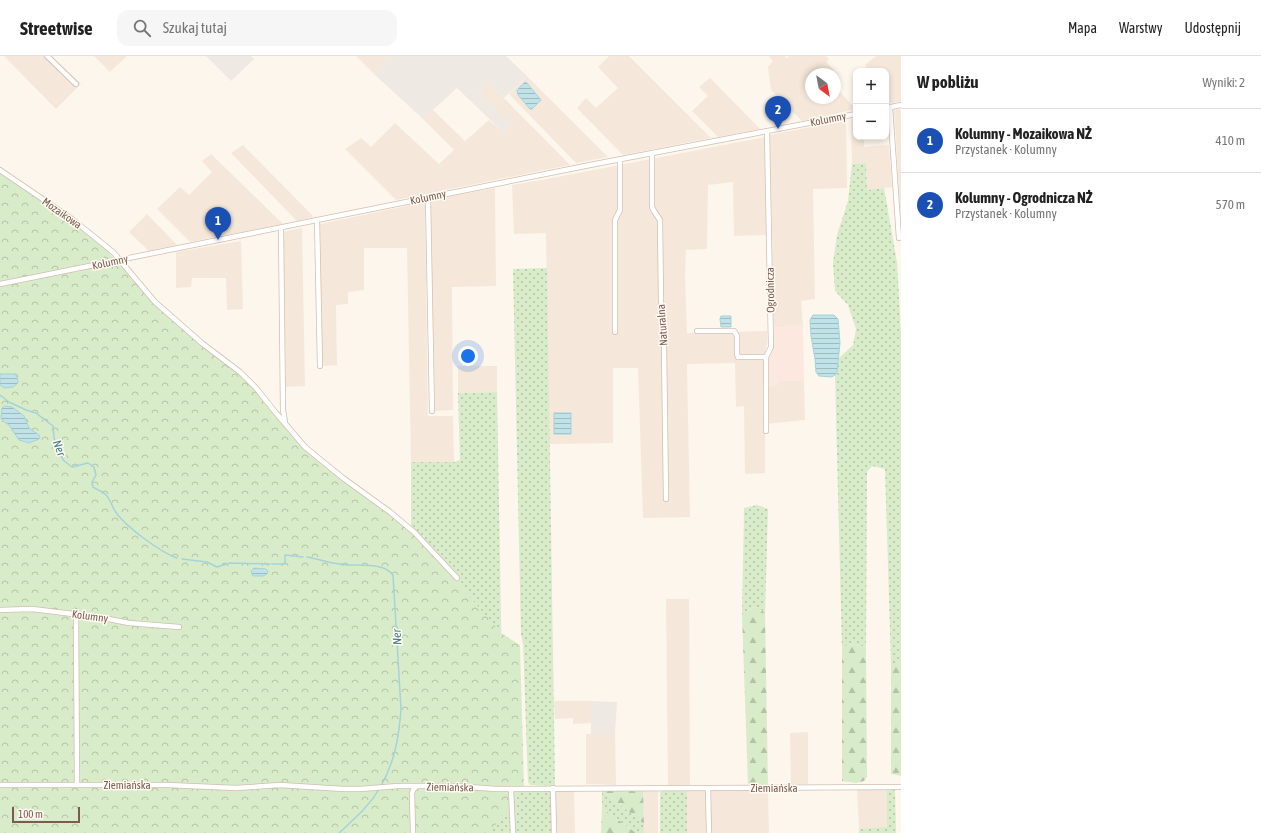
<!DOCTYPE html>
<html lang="pl">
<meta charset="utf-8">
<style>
body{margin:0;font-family:"Asap Condensed",sans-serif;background:#f6f6f6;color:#222}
.controls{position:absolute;right:12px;top:12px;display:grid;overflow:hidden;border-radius:8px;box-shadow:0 2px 6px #0003}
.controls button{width:36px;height:36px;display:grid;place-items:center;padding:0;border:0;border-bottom:1px solid #e0e0e0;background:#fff;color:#222;font:20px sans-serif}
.compass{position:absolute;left:805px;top:12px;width:36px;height:36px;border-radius:50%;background:#fff;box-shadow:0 2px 6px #0003;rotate:148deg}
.scale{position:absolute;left:12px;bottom:10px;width:68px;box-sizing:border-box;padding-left:4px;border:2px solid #7a5c4d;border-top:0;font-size:11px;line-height:14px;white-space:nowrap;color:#7a5c4d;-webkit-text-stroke:3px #fffaf3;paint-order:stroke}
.you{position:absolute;left:468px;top:300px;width:14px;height:14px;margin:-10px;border:3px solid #fff;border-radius:50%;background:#1a73e8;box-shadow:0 0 0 6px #1a73e833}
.badge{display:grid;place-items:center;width:26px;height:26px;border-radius:50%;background:#111827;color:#fff;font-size:13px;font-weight:700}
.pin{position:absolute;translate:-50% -33px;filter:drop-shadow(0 1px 2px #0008)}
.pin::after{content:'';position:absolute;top:21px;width:14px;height:12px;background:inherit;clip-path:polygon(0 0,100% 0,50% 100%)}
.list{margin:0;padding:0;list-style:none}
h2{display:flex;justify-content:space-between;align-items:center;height:52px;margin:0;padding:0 16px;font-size:17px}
h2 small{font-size:13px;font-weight:400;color:#767676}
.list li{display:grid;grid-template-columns:26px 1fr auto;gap:12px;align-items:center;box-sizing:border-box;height:64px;padding:0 16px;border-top:1px solid #e0e0e0}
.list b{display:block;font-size:15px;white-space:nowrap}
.list p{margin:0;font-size:13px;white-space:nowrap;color:#767676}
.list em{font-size:13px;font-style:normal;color:#767676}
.icon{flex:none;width:22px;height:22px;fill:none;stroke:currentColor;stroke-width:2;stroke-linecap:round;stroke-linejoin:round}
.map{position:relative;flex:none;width:901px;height:777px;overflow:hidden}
header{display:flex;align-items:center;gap:24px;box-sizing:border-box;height:56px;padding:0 20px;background:#fff;border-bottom:1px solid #e0e0e0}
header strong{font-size:19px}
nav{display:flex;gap:22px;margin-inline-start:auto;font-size:14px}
.search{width:280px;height:36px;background:#f6f6f6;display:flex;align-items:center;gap:10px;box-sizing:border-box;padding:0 14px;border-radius:12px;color:#767676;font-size:15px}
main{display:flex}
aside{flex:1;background:#fff}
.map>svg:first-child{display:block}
.residential{fill:#f5e8da}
.commercial{fill:#fde8e0}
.industrial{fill:#efe9e4}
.grass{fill:url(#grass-dots)}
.forest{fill:url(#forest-firs)}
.park{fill:url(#park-crowns)}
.water{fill:url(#water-rules);stroke:#a5d3da}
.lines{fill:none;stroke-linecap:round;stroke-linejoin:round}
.stream{stroke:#a5d3da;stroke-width:1.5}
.minor-casing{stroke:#d1beb0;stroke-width:6}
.minor{stroke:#fff;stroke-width:4.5}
.labels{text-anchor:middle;stroke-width:3;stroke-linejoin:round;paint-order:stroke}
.street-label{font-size:11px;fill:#7a5c4d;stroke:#fffaf3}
.water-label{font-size:12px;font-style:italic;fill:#437c86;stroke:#fffaf3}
</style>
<header>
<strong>Streetwise</strong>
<div class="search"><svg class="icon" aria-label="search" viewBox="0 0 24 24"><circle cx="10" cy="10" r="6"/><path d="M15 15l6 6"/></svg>Szukaj tutaj</div>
<nav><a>Mapa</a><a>Warstwy</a><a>Udostępnij</a></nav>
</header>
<main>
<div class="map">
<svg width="901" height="777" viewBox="0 0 901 777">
<defs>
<pattern id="grass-dots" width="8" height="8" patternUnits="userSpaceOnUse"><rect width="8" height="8" fill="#d8ecc9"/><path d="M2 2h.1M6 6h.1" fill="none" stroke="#b4c2a5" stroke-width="1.8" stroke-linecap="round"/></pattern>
<pattern id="forest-firs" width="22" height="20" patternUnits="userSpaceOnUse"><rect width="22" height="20" fill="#d8ecc9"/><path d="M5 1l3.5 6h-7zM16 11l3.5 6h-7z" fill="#b4c2a5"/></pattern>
<pattern id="park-crowns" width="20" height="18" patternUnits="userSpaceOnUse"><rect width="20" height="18" fill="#d8ecc9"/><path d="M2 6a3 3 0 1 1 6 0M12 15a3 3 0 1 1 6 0" fill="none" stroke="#b4c2a5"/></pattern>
<pattern id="water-rules" width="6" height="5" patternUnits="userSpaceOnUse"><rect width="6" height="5" fill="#bfe3e8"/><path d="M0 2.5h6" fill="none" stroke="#a0bbbe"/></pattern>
</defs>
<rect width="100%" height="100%" fill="#fdf6ec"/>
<g class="residential">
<path d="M4 0H52L81 28 56 53Z"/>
<path d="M94 0H127L110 16Z"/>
<path d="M356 0H391L374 18Z"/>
<path d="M609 0H629L711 82 623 99 577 52 586 42 596 52 618 32 598 11Z"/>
<path d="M769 0H785L787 2 789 0H826L829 3 826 6 834 14 830 18H811V42H835V31L856 53 802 65 771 34 768 11 773 5Z"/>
<path d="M876 0H901V45L886 48V15H870L865 9Z"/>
<path d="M527 20 608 101 576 107 509 38Z"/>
<path d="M710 22 760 73 718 81 692 55 708 40 699 31Z"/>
<path d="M488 26 570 109 396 144 345 93 361 82 371 91 395 67 439 108 454 94 423 63 433 54 465 85 489 64 503 76 511 68 479 35Z"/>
<path d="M901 53V165L894 54Z"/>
<path d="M856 62V81H864V91L889 89 892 131 867 134 866 107 852 108 851 63Z"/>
<path d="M846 64 847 132 813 133 815 243 801 245 803 269 774 272 770 79Z"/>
<path d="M765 81 766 179 734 180 733 126 708 129 707 193 686 194 685 219 687 277 767 275V289L763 302 764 330 778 329V325L804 324 805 364 765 368V417L745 418 744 350 736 351 735 307 687 308 690 461 643 462 638 312H613V387L549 388 546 177 514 178 512 129 547 123Z"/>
<path d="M243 89 314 161 297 165 231 97Z"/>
<path d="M211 98 283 168 190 186 157 153 180 131 189 139 212 116 202 105Z"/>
<path d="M495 132 496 230 452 231 453 354 435 355 430 144Z"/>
<path d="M425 146 428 360H453L454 406H411L407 192H364V234L348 236V248L336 249 337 309 322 310 320 168Z"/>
<path d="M147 158 177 189 149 195 129 176Z"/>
<path d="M302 172 305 330 286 331 283 176Z"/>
<path d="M241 185 243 253 227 254 226 222H192L191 231 176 232V196Z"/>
<path d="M458 310H497V336L458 337Z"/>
<path d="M666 543H689L690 729H668Z"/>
<path d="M554 645H591V667L573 668V662L555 663Z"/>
<path d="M808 676V728H791L790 677Z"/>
<path d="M586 678H615L616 729 586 728Z"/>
<path d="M574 733 575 777H556L555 734Z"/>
<path d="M711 733 768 734 769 777H710V734Z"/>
<path d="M857 733H887V772L859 773Z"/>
<path d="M643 734H659L658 741V777H644Z"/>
<path d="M687 734H704L707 735 708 777H687Z"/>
</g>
<path class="commercial" d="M803 269 804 324 778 325V329L768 330V303L773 295 774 272Z"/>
<g class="industrial">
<path d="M206 0H251L254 3 231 25Z"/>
<path d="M391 0H506L527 20 504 42 488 26 479 35 512 68 503 76 457 32 423 63 374 18Z"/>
<path d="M591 645 617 646 615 678H591Z"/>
</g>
<g class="grass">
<path d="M866 107 867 134 884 132 897 206 901 277V607H891L885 413 872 410 867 416 866 591 849 588 842 593 835 319 838 303 853 289 856 273 848 249 835 235 833 207 837 179 848 145 852 108Z"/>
<path d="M547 212 555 730 530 729 528 726 523 587 521 579 513 213Z"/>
<path d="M497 336 504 730 411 486V406H454L460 404 458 337Z"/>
<path d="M757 449 768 453 765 557 759 552 754 551 742 559 744 452Z"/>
<path d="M887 733H895L896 777H859V773L887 771Z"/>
<path d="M509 734 511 777H478Z"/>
<path d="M555 734 556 777H514L513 745 514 742 520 735Z"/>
<path d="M602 734 644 768V777H636L602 752Z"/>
<path d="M663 734H687V777H660V736Z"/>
</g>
<g class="forest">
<path d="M754 551 759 552 765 557 768 730 748 728 742 559Z"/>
<path d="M848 588 866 591 867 721 864 725 856 727 842 725V593Z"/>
<path d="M891 607H901V720L891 718Z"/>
<path d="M602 734H643L644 768Z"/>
<path d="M602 752 636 777H601Z"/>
</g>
<path class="park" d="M0 117C18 129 108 186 112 201L123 208 149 241 244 322 301 386 413 475 501 577 520 589 524 732 489 777H0Z"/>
<g class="water">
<path d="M525 26 527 27 541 44 532 53H530L518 39 517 34Z"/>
<path d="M813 259H834L838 263 840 287 837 316 835 319 832 321 819 320 816 316 815 303 811 280 810 264Z"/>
<path d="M721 260H731V271H721L720 263Z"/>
<path d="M0 318H15L17 321 18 327 13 331 4 332 0 329Z"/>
<path d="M5 350 12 351 24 360 29 372 39 379 40 381 39 383 29 387 19 384 9 369 3 365 1 362 2 352Z"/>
<rect x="554" y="357" width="17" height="21"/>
<path d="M254 512 266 513 268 515 267 518 263 520H253L251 515Z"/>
</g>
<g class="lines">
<g class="stream">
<path d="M0 339 9 346 26 354 36 357 53 370 54 382 63 404 72 411 88 407 94 411 96 419 92 426 93 431C97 434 103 435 106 439 111 444 112 452 117 458 128 472 160 496 177 502"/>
<path d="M307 501C318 503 329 507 340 508 355 511 383 505 393 519L401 653C399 680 395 705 381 730"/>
<path d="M182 503 207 506 217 511 230 507 270 508"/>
<path d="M272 508H285V499L303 501"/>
<path d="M339 777C354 763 369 751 379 733"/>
</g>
<defs>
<g id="minor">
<path d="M47 0 76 28"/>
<path d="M890 51 899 182"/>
<path d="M886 52 901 49"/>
<path d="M652 97V151L654 155 660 164 661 245 664 289 666 443"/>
<path d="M0 114 72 163 113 196 155 246 203 288 240 316 256 332 276 357 305 391 343 422 390 456 414 476 457 522"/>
<path d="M428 141 432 355"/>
<path d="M317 164 320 310"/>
<path d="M281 172 283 354 285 366"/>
<path d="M0 228 590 109 856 58"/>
<path d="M697 275H734L737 280V298L738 301H766"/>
<path d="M615 276V164L620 154V103"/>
<path d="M766 375V301L771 291 767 75"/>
<path d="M0 554 32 553 98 561 129 567 179 571"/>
<path d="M76 558 77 729"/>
<path d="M0 729H167L236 732 280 729 343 733H360L398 730H455L496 733 901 731"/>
<path d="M553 732 554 777"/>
<path d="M708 732 709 777"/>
<path d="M511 733 513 777"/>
<path d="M413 777 412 738 413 734 416 731"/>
</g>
</defs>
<use href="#minor" class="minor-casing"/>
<use href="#minor" class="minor"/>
</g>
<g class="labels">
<g class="street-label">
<text transform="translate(828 63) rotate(-11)" y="4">Kolumny</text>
<text transform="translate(428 141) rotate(-12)" y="4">Kolumny</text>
<text transform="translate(62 157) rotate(35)" y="4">Mozaikowa</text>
<text transform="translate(110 206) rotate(-12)" y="4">Kolumny</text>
<text transform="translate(770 234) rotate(-91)" y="4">Ogrodnicza</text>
<text transform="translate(662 269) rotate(-94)" y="4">Naturalna</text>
<text transform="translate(90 560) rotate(8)" y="4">Kolumny</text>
<text x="127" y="733">Ziemiańska</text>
<text transform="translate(450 731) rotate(1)" y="4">Ziemiańska</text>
<text x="774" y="736">Ziemiańska</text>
</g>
<g class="water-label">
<text transform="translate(59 392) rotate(69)" y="4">Ner</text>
<text transform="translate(397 581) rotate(-93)" y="4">Ner</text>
</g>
</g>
</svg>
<div class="controls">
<button>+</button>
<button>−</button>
</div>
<svg class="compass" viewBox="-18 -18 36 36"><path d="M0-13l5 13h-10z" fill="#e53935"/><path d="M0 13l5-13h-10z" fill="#767676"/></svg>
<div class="scale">100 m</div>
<div class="you"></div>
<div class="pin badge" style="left:218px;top:184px;background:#1a4fb4">1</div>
<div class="pin badge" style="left:778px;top:73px;background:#1a4fb4">2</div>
</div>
<aside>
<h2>W pobliżu<small>Wyniki: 2</small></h2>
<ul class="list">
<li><span class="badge" style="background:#1a4fb4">1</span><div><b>Kolumny - Mozaikowa NŻ</b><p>Przystanek · Kolumny</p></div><em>410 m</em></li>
<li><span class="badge" style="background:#1a4fb4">2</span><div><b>Kolumny - Ogrodnicza NŻ</b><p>Przystanek · Kolumny</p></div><em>570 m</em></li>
</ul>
</aside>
</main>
